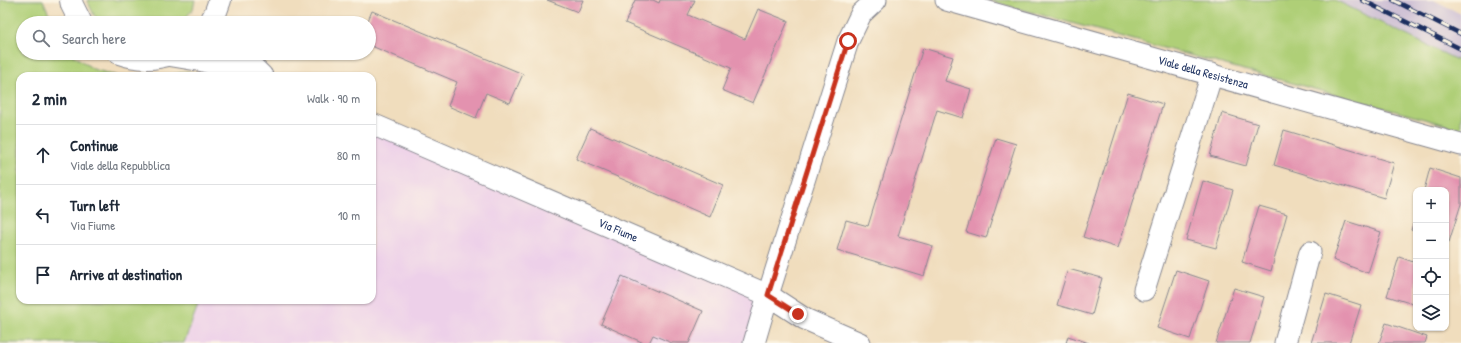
<!DOCTYPE html>
<meta charset="utf-8">
<style>
body{margin:0;font-family:"Patrick Hand",sans-serif;background:#f2f2f3;color:#1f2937}
.controls{position:absolute;right:12px;bottom:12px;display:grid;overflow:hidden;border-radius:8px;box-shadow:0 1px 3px #0004}
.controls button{width:36px;height:36px;display:grid;place-items:center;padding:0;border:0;border-bottom:1px solid #e0e1e3;background:#fff;color:#1f2937;font:20px sans-serif}
.stop{position:absolute;width:12px;height:12px;margin:-9px;border:3px solid #c8321e;border-radius:50%;background:#fff}
.stop.end{background:#c8321e;border-color:#fff;box-shadow:0 1px 4px #0008}
.list{margin:0;padding:0;list-style:none}
h2{display:flex;justify-content:space-between;align-items:center;height:52px;margin:0;padding:0 16px;font-size:17px}
h2 small{font-size:13px;font-weight:400;color:#747a83}
.list li{display:grid;grid-template-columns:26px 1fr auto;gap:12px;align-items:center;box-sizing:border-box;height:60px;padding:0 16px;border-top:1px solid #e0e1e3}
.list b{display:block;font-size:15px;white-space:nowrap}
.list p{margin:0;font-size:13px;white-space:nowrap;color:#747a83}
.list em{font-size:13px;font-style:normal;color:#747a83}
.icon{flex:none;width:22px;height:22px;fill:none;stroke:currentColor;stroke-width:2;stroke-linecap:round;stroke-linejoin:round}
.map{position:relative;flex:none;width:1461px;height:343px;overflow:hidden}
.search{position:absolute;background:#fff;box-shadow:0 1px 3px #0004;left:16px;top:16px;width:360px;height:44px;display:flex;align-items:center;gap:10px;box-sizing:border-box;padding:0 14px;border-radius:22px;color:#747a83;font-size:15px}
.panel{position:absolute;background:#fff;box-shadow:0 1px 3px #0004;left:16px;top:72px;width:360px;height:232px;border-radius:12px}
.map>svg:first-child{display:block}
.built{fill:#edd0e9}
.industrial{fill:#ccbed4}
.green{fill:#afcf77;stroke:#657f6a}
.building{fill:#e392af}
.lines{fill:none;stroke-linecap:round;stroke-linejoin:round}
.minor-casing{stroke:#86868e;stroke-width:23}
.tertiary-casing{stroke:#86868e;stroke-width:24}
.minor{stroke:#fff;stroke-width:21}
.tertiary{stroke:#fff;stroke-width:22}
.rail-casing{stroke:#1b2f5e;stroke-width:4.5}
.rail{stroke:#fcf5e5;stroke-width:3;stroke-dasharray:9;stroke-linecap:butt}
.route{stroke:#c8321e;stroke-width:5}
.labels{text-anchor:middle;stroke-width:3;stroke-linejoin:round;paint-order:stroke}
.street-label{font-size:12px;fill:#1b2f5e;stroke:#fcf5e5}
</style>
<div class="map">
<svg width="1461" height="343" viewBox="0 0 1461 343">
<rect width="100%" height="100%" fill="#fcf5e5"/>
<filter id="ink" filterUnits="userSpaceOnUse"><feTurbulence type="fractalNoise" baseFrequency=".025" numOctaves="2"/><feDisplacementMap in="SourceGraphic" scale="8" xChannelSelector="R" yChannelSelector="G"/><feConvolveMatrix kernelMatrix="1 2 1 2 8 2 1 2 1" color-interpolation-filters="sRGB"/></filter>
<filter id="wash" filterUnits="userSpaceOnUse"><feTurbulence type="fractalNoise" baseFrequency=".012" numOctaves="4" result="noise"/><feDisplacementMap in="SourceGraphic" scale="16" xChannelSelector="R" yChannelSelector="G"/><feGaussianBlur stdDeviation="0.9" result="paint"/><feColorMatrix in="noise" values="0 0 0 0 0 0 0 0 0 0 0 0 0 0 0 0 0 1.4 0 .05"/><feComposite in="paint" operator="in"/></filter>
<g filter="url(#wash)">
<rect width="100%" height="100%" fill="#f0ddbd"/>
<path class="built" d="M372 124 768 295 754 343H184L200 300H372Z"/>
<path class="industrial" d="M1335 0H1434L1461 14V62Z"/>
<g class="green">
<path d="M0 0H43L53 23H23V53H70L93 69 118 76H20V300H200L184 343H0Z"/>
<path d="M87 0H195L193 9 181 23H102L94 15Z"/>
<path d="M987 0H1335L1461 62V129Z"/>
<path d="M187 71 204 76H166Z"/>
</g>
<g id="blocks">
<g class="building">
<path d="M547 0H583L578 12Z"/>
<path d="M635 0H653L659 3 660 0H695L688 15 745 39 758 9 788 21 753 103 722 90 731 68 625 23Z"/>
<path d="M372 11 523 74 510 103 486 93 476 118 448 106 457 82 369 45V23H367Z"/>
<path d="M923 48 953 57 945 81 971 89 963 118 937 110 898 236 933 246 924 276 837 250 846 220 868 226Z"/>
<path d="M1128 93 1163 104 1118 248 1083 237Z"/>
<path d="M1222 113 1258 124 1246 166 1210 156Z"/>
<path d="M590 128 723 185 710 217 576 159Z"/>
<path d="M1284 130 1394 163 1384 198 1274 165Z"/>
<path d="M996 138 1016 144 986 238 966 232Z"/>
<path d="M1430 168 1461 178V204L1449 242 1446 241V190H1424Z"/>
<path d="M1203 181 1233 190 1216 248 1186 240Z"/>
<path d="M1259 206 1287 214 1271 271 1242 262Z"/>
<path d="M1416 216V232L1411 230Z"/>
<path d="M1346 221 1381 232 1368 273 1333 260Z"/>
<path d="M1399 257 1416 263V305L1387 296Z"/>
<path d="M1068 269 1102 278 1092 315 1057 305Z"/>
<path d="M1176 270 1209 281 1190 339 1157 328Z"/>
<path d="M622 276 703 311 689 343H672L653 335 649 343H644L601 324Z"/>
<path d="M1234 288 1264 297 1250 343H1216Z"/>
<path d="M1326 294 1361 305 1349 343H1311Z"/>
<path d="M1386 323 1427 337 1425 343H1379Z"/>
<path d="M1068 336 1089 343H1066Z"/>
</g>
</g>
</g>
<g filter="url(#ink)">
<use href="#blocks" fill-opacity="0" stroke="#86868e" stroke-width="1"/>
<g class="lines">
<defs>
<g id="minor">
<path id="s1" d="M946 0 1461 145"/>
<path d="M239 53 262 76"/>
<path d="M167 55 203 61 261 76"/>
<path id="s2" d="M372 124 768 295 805 319 860 343"/>
<path d="M1144 290 1212 74"/>
<path d="M754 343 768 295 848 41 861 14 876 0"/>
<path d="M1285 343 1310 252"/>
</g>
<g id="tertiary">
<path d="M71 0 72 5 81 23"/>
<path d="M210 23 215 14 220 0"/>
<path d="M119 53C136 59 155 60 173 53"/>
</g>
</defs>
<use href="#minor" class="minor-casing"/>
<use href="#tertiary" class="tertiary-casing"/>
<use href="#minor" class="minor"/>
<use href="#tertiary" class="tertiary"/>
<defs>
<g id="rail">
<path d="M1362 0 1461 49"/>
<path d="M1393 0 1461 34"/>
</g>
</defs>
<use href="#rail" class="rail-casing"/>
<use href="#rail" class="rail"/>
</g>
</g>
<g class="lines" filter="url(#ink)">
<path class="route" d="M798 314 768 295 848 41"/>
</g>
<g class="labels">
<g class="street-label">
<text dy="4" stroke="none"><textPath href="#s1" startOffset="267">Viale della Resistenza</textPath></text>
<text dy="4" stroke="none"><textPath href="#s2" startOffset="268">Via Fiume</textPath></text>
</g>
</g>
</svg>
<div class="controls">
<button>+</button>
<button>−</button>
<button><svg class="icon" aria-label="locate" viewBox="0 0 24 24"><circle cx="12" cy="12" r="6"/><path d="M12 2v4M12 18v4M2 12h4M18 12h4"/></svg></button>
<button><svg class="icon" aria-label="layers" viewBox="0 0 24 24"><path d="M12 4l9 5-9 5-9-5zM3 14l9 5 9-5"/></svg></button>
</div>
<div class="stop" style="left:848px;top:41px"></div>
<div class="stop end" style="left:798px;top:314px"></div>
<div class="search"><svg class="icon" aria-label="search" viewBox="0 0 24 24"><circle cx="10" cy="10" r="6"/><path d="M15 15l6 6"/></svg>Search here</div>
<section class="panel">
<h2>2 min<small>Walk · 90 m</small></h2>
<ul class="list">
<li><svg class="icon" aria-label="ahead" viewBox="0 0 24 24"><path d="M12 20V5M6 11l6-6 6 6"/></svg><div><b>Continue</b><p>Viale della Repubblica</p></div><em>80 m</em></li>
<li><svg class="icon" aria-label="left" viewBox="0 0 24 24"><path d="M17 20v-9H6M10 6l-5 5 5 5"/></svg><div><b>Turn left</b><p>Via Fiume</p></div><em>10 m</em></li>
<li><svg class="icon" aria-label="arrive" viewBox="0 0 24 24"><path d="M6 21V4h12l-3 4 3 4H6"/></svg><div><b>Arrive at destination</b></div></li>
</ul>
</section>
</div>
